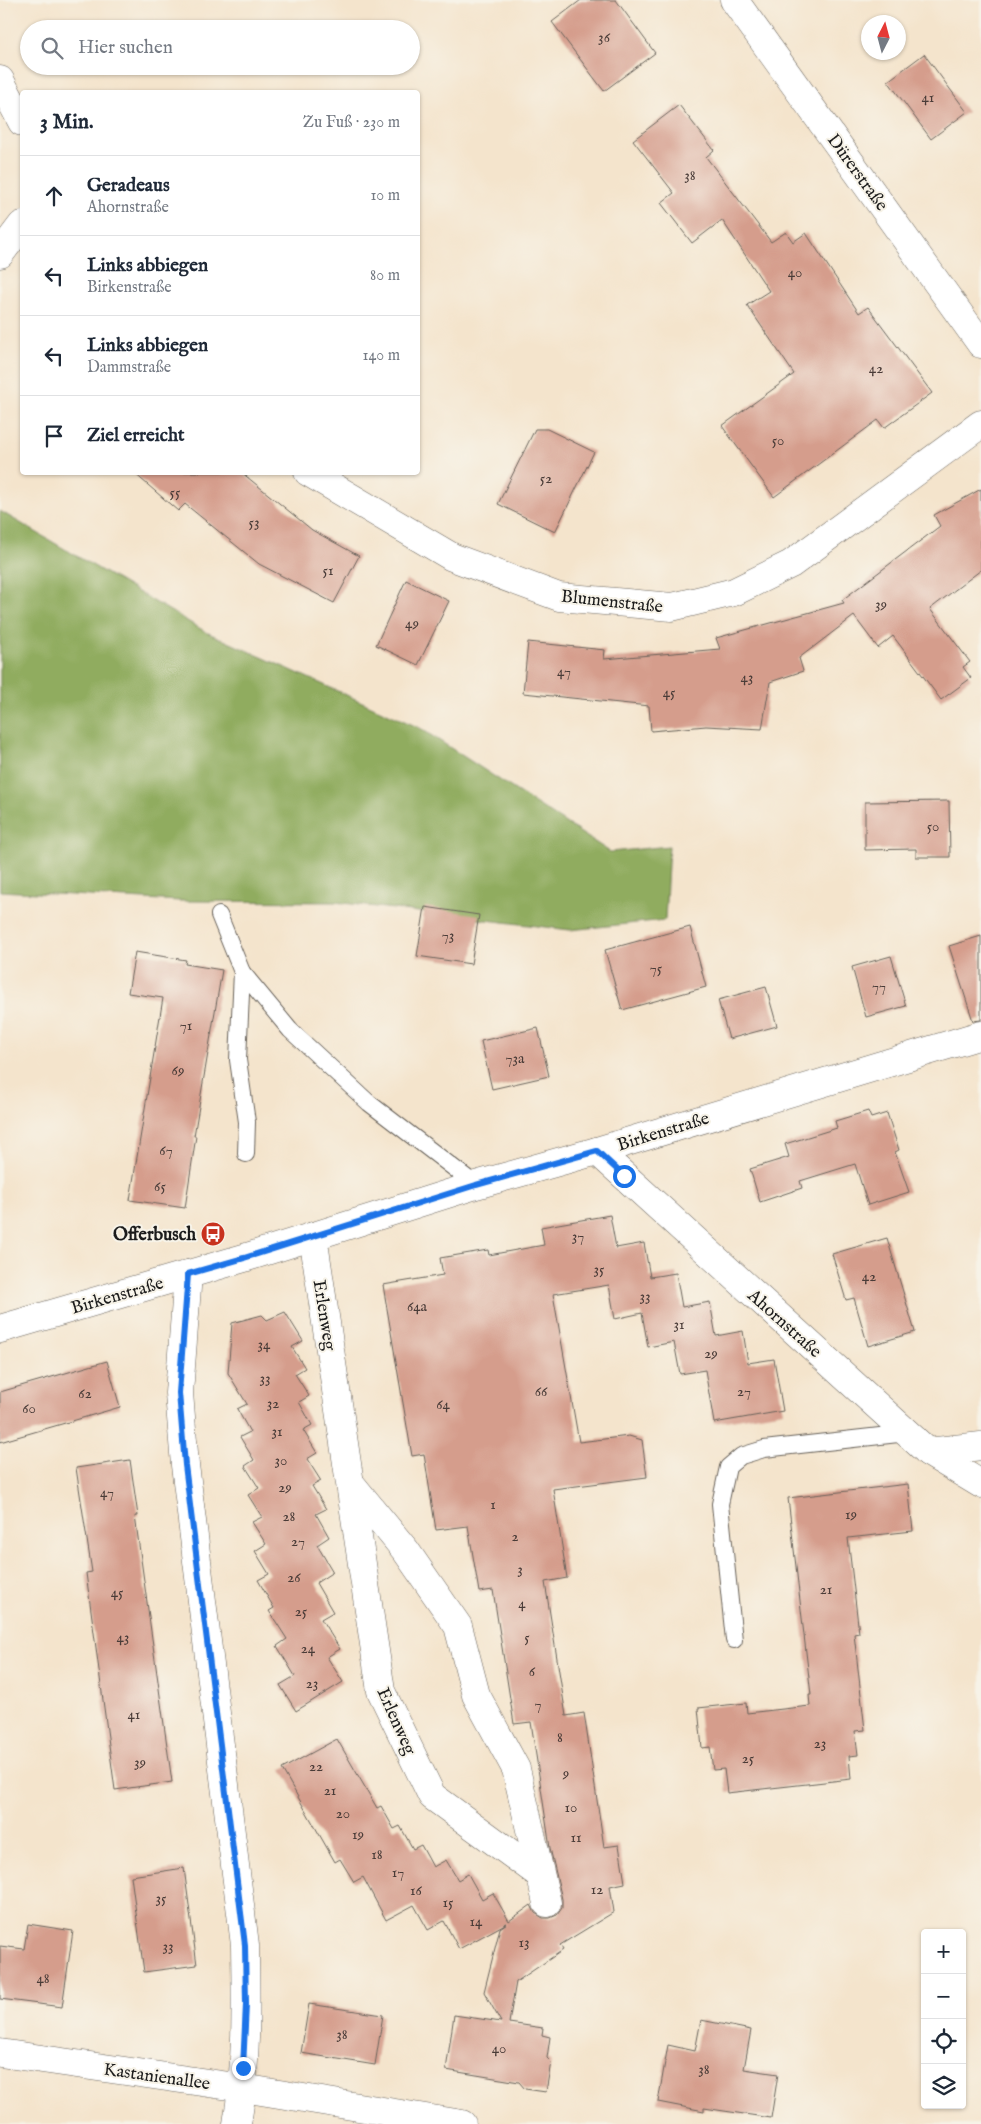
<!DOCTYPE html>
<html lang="de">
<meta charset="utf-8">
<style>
body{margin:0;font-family:"IM FELL English",serif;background:#f6f6f7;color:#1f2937}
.controls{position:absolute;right:15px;bottom:15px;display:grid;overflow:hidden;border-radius:5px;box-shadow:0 1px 4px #0004}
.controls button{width:45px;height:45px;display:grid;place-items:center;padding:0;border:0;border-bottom:1px solid #e0e1e3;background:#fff;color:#1f2937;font:25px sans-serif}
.compass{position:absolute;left:861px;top:15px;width:45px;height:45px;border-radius:50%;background:#fff;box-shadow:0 1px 4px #0004;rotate:6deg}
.stop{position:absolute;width:15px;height:15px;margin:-11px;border:4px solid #1a73e8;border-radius:50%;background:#fff}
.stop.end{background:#1a73e8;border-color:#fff;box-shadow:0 1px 5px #0008}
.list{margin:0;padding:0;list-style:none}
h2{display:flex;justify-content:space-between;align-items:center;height:65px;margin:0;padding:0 20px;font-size:21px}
h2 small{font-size:16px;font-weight:400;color:#747a83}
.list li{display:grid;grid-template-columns:32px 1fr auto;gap:15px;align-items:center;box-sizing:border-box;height:80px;padding:0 20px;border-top:1px solid #e0e1e3}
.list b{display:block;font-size:19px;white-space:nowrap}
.list p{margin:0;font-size:16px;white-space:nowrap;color:#747a83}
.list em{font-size:16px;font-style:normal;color:#747a83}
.icon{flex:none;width:28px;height:28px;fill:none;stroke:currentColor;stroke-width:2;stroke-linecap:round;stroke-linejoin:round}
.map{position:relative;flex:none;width:981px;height:2124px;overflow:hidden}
.search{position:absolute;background:#fff;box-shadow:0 1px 4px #0004;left:20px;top:20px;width:400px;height:55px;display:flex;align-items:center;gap:12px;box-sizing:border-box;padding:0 18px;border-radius:28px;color:#747a83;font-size:19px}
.panel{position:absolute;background:#fff;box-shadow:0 1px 4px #0004;left:20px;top:90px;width:400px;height:385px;border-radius:5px}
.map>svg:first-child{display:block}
.forest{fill:#90ac5e;stroke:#56643d}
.building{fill:#d59d8c}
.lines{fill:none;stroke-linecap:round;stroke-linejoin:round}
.lane-casing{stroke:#68625a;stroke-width:18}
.street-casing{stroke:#68625a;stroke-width:29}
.secondary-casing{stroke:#68625a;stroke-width:29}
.lane{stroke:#fff;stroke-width:16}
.street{stroke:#fff;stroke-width:28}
.secondary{stroke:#fff;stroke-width:28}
.route{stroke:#1a73e8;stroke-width:6}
.labels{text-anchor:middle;stroke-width:4;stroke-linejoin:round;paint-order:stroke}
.number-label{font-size:15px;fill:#4a3c38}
.street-label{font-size:18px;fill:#1c1c1c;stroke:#f7f3e8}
.poi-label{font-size:18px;font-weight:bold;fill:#1c1c1c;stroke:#f7f3e8;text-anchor:end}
</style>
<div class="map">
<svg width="981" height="2124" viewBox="0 0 981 2124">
<rect width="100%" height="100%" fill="#f7f3e8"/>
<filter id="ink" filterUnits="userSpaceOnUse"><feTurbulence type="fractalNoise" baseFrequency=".02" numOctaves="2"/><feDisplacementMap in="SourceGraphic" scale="10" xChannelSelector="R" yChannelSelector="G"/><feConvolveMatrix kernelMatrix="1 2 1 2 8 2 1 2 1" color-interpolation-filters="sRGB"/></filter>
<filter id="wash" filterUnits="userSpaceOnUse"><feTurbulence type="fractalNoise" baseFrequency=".0096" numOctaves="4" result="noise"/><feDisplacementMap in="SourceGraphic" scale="20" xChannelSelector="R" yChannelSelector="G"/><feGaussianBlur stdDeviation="1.12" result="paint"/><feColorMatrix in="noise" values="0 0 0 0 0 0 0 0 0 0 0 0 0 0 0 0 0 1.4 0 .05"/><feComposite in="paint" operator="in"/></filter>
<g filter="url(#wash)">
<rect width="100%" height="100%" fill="#f4e4cc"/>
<path class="forest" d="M0 511 206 632 420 728 610 852 669 846 665 920 570 930 335 902 180 901 0 891Z"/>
<g id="blocks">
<g class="building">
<path d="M581 0H616L655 53 604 91 552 22Z"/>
<path d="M924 54 967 112 931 139 888 81Z"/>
<path d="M679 105 714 150 706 157 771 242 786 232 793 242 806 233 859 313 868 307 932 393 884 428 878 420 774 497 722 426 794 374 747 305 769 291 722 220 692 243 661 203 674 193 633 140Z"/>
<path d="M535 429H547L594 452 555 532 498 504Z"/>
<path d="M133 472H241L312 530 359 556 334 603 259 564 185 504 178 511Z"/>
<path d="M981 489V570L930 609 970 662 963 667 971 678 941 700 893 636 878 648 854 616 799 658 803 671 770 682 762 729 706 726 651 731 649 706 523 693 528 642 605 650 604 659 720 649 716 638 844 603 842 600 940 526 934 515Z"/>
<path d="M406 580 449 601 418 665 376 645Z"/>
<path d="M949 801 950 857H916V849L865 850V802Z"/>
<path d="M425 907 479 915 471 964 417 956Z"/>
<path d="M690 927 706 987 622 1010 605 950Z"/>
<path d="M981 936V1020L973 1021 949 946Z"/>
<path d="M135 952 186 960 185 964 222 970 194 1136H196L185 1208 130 1200 163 998 128 993Z"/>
<path d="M891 956 906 1006 866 1017 852 967Z"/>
<path d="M766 987 777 1026 729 1039 718 1000Z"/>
<path d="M538 1028 549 1076 492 1089 481 1041Z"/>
<path d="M868 1111 871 1118 887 1113 899 1150 895 1152 909 1192 868 1205 855 1164 800 1181 802 1188 760 1202 750 1169 789 1157 785 1144 837 1128 835 1121Z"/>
<path d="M610 1215 616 1248 644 1243 650 1277 676 1273 682 1307 710 1302 716 1336 743 1331 748 1363 774 1359 783 1411 714 1423 705 1370 680 1374 674 1342 648 1347 642 1313 615 1319 609 1285 553 1294 579 1442 629 1436 642 1440 647 1477 553 1489 567 1578 545 1582 566 1716 584 1713 604 1847 619 1845 625 1883 610 1886 614 1912 560 1945 563 1950 516 1982 509 2023 543 2028 542 2035 550 2037 547 2058 551 2062 546 2092 525 2089 519 2082 446 2070 454 2015 501 2022 484 1992 500 1928 507 1923 459 1949 444 1921 428 1930 414 1905 386 1920 363 1877 354 1882 340 1859 335 1862 282 1769 337 1739 377 1808 381 1806 394 1829 400 1826 413 1849 421 1845 433 1867 446 1860 458 1880 468 1874 482 1899 493 1893 509 1921 531 1905 535 1913 543 1918H550L557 1915 562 1908V1899L550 1848 531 1722 514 1724 493 1590 479 1592 468 1526 436 1530 424 1454 412 1456 383 1285 443 1275 440 1258 488 1250 489 1255 544 1245 541 1227Z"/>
<path d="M887 1238 915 1332 868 1346 854 1298 846 1300 832 1254Z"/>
<path d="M285 1312 303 1341 292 1347 305 1368 295 1374 309 1396 299 1402 312 1425 303 1430 317 1453 307 1459 321 1481 312 1486 326 1509 316 1514 329 1537 317 1545 333 1572 316 1583 333 1612 321 1619 340 1649 327 1657 343 1682 296 1711 280 1685 295 1676 277 1646 287 1639 269 1611 274 1608 258 1580 269 1574 255 1551 266 1544 252 1522 262 1517 248 1495 259 1488 245 1466 254 1460 240 1437 250 1432 237 1409 247 1404 228 1373 232 1323 262 1315 267 1320Z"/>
<path d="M107 1361 120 1407 0 1442V1392Z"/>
<path d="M130 1460 138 1516H135L172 1782 115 1790 86 1573 92 1572 76 1468Z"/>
<path d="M908 1484 913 1531 848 1538 859 1633 854 1634 865 1730 855 1731 858 1755 849 1756 851 1779 727 1793 724 1769 713 1770 710 1747 702 1748 698 1708 746 1703 747 1713 810 1706 809 1695H811L788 1498Z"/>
<path d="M184 1868 197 1965 144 1972 131 1876Z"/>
<path d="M28 1924 73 1931 62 2007 0 1999V1946L24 1949Z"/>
<path d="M309 2004 383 2015 375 2065 301 2053Z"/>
<path d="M701 2020 751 2030 744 2069 778 2074 771 2118 704 2108V2111L658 2102 668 2045 695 2051Z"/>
</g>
</g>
</g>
<g filter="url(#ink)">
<use href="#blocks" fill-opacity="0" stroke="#68625a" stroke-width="1"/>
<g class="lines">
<defs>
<g id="lane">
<path d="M219 915 242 972 290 1030 369 1103 476 1185"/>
<path d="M242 972 238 1060 247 1122 246 1154"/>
<path d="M734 1640 720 1504 728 1467 741 1456 764 1449 907 1433"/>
</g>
<g id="street">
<path d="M734 0 981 344"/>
<path d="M0 80 22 122"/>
<path d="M0 254 22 225"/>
<path d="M308 472 452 557 559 597 672 607 734 592 791 564 981 424"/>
<path d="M597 1151 928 1452 981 1484"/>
<path d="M313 1236 381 1691 432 1796 539 1874"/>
<path d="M188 1274 179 1393 185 1465 245 1945C246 2005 247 2065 237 2124"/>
<path d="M928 1452 981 1446"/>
<path d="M351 1484 406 1551 458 1626 476 1695 516 1769 547 1903"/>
<path d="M0 2053 243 2088 462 2124"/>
</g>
<path id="secondary" d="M0 1329 244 1258 476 1185 597 1151 981 1035"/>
</defs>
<use href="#lane" class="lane-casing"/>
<use href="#street" class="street-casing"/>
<use href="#secondary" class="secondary-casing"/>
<use href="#lane" class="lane"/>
<use href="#street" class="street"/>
<use href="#secondary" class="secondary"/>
</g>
</g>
<g class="lines" filter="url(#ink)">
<path class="route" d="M243 2068 246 2004 245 1945 185 1465 179 1393 188 1274 244 1258 476 1185 597 1151 624 1176"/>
</g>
<defs>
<symbol id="bus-disc" viewBox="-11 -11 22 22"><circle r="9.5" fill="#c8321e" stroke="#f7f3e8"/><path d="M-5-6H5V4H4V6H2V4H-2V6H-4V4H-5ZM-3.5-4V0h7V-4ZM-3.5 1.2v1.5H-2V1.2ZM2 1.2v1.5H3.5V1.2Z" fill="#fff"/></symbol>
</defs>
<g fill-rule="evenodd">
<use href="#bus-disc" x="199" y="1220" width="28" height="28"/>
</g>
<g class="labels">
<g class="number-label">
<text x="604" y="42">36</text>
<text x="928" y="102">41</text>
<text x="690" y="180">38</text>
<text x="795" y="277">40</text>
<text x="876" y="373">42</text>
<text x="778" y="445">50</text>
<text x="546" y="483">52</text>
<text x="175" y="497">55</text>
<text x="254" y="527">53</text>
<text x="328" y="575">51</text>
<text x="881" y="609">39</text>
<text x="412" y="628">49</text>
<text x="564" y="676">47</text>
<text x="747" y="682">43</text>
<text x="669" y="697">45</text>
<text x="933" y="831">50</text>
<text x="448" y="940">73</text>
<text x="656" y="973">75</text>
<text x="879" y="991">77</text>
<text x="186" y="1030">71</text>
<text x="515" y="1063">73a</text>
<text x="178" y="1075">69</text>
<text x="166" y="1155">67</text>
<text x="160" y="1191">65</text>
<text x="578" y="1241">37</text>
<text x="599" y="1274">35</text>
<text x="869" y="1281">42</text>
<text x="645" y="1301">33</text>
<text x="417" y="1311">64a</text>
<text x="679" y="1329">31</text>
<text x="264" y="1349">34</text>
<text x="711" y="1358">29</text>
<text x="265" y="1383">33</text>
<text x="541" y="1396">66</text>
<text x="744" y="1396">27</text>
<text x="85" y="1398">62</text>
<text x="273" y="1408">32</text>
<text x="443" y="1409">64</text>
<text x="29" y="1413">60</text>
<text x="277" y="1436">31</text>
<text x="281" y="1465">30</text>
<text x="285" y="1492">29</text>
<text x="107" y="1497">47</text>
<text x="493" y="1509">1</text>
<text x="851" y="1519">19</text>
<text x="289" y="1521">28</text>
<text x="515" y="1541">2</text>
<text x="298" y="1546">27</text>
<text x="520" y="1574">3</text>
<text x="294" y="1582">26</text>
<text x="826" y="1594">21</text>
<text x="117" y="1597">45</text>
<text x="522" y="1608">4</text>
<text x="301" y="1616">25</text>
<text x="123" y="1642">43</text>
<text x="527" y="1642">5</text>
<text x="308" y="1653">24</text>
<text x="532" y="1676">6</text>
<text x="312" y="1688">23</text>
<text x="538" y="1709">7</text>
<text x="134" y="1719">41</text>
<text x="560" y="1742">8</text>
<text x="820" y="1748">23</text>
<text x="748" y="1763">25</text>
<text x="140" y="1767">39</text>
<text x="316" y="1771">22</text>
<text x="566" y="1778">9</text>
<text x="330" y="1795">21</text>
<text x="571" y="1812">10</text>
<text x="343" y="1818">20</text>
<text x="358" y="1839">19</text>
<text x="576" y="1842">11</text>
<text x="377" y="1859">18</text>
<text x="398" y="1877">17</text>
<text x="597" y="1894">12</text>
<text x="416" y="1895">16</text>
<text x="161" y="1903">35</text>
<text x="448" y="1907">15</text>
<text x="476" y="1926">14</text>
<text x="524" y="1947">13</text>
<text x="168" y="1951">33</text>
<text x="43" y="1983">48</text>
<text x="342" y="2039">38</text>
<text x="499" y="2053">40</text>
<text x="704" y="2074">38</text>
</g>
<g class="street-label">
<text transform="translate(858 172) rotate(54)" y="6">Dürerstraße</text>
<text transform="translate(612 601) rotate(6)" y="6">Blumenstraße</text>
<text transform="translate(663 1131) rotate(-17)" y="6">Birkenstraße</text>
<text transform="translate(117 1295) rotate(-16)" y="6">Birkenstraße</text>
<text transform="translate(325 1315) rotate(81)" y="6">Erlenweg</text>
<text transform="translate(785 1323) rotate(42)" y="6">Ahornstraße</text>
<text transform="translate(397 1721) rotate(66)" y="6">Erlenweg</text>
<text transform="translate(157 2076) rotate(8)" y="6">Kastanienallee</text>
</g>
<g class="poi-label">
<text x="196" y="1240">Offerbusch</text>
</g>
</g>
</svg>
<div class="controls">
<button>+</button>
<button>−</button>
<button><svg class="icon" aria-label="locate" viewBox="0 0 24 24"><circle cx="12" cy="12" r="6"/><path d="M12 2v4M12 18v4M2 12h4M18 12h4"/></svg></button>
<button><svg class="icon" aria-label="layers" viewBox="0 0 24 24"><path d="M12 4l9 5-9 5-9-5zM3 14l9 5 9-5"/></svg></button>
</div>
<svg class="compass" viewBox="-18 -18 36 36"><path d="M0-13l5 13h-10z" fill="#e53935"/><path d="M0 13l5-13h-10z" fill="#747a83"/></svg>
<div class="stop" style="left:624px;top:1176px"></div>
<div class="stop end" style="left:243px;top:2068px"></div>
<div class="search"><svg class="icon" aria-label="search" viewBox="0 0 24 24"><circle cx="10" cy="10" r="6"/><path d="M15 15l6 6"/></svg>Hier suchen</div>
<section class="panel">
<h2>3 Min.<small>Zu Fuß · 230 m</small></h2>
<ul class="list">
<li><svg class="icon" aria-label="ahead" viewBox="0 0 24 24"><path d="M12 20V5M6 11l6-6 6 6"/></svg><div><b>Geradeaus</b><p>Ahornstraße</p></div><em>10 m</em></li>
<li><svg class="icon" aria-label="left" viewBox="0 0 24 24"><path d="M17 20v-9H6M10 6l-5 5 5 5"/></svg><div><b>Links abbiegen</b><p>Birkenstraße</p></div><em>80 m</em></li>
<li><svg class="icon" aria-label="left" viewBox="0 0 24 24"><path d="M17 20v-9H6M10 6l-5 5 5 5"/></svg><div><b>Links abbiegen</b><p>Dammstraße</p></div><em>140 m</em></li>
<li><svg class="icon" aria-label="arrive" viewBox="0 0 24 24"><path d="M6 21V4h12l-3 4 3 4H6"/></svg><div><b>Ziel erreicht</b></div></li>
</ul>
</section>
</div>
